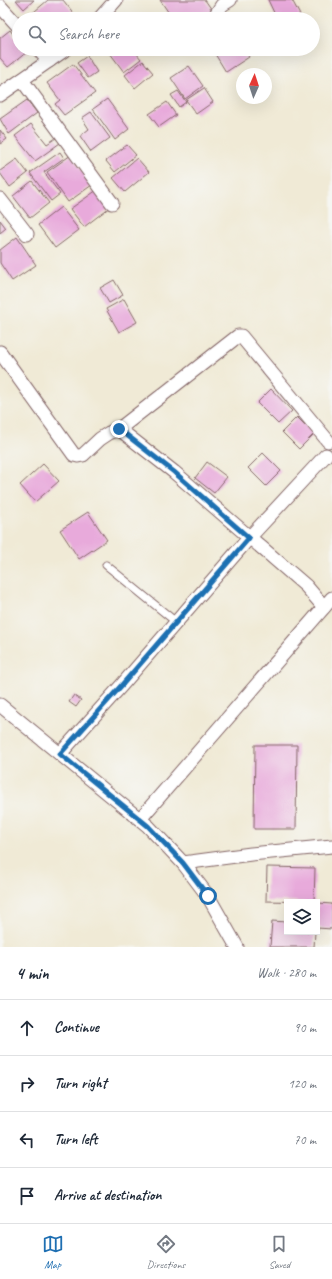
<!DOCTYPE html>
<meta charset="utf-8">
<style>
body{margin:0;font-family:Caveat,sans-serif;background:#f6f6f7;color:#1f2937}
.controls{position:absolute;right:12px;bottom:12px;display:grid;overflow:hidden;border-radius:0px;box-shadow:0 4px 16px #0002}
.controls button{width:36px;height:36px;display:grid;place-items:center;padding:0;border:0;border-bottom:1px solid #e0e1e3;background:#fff;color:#1f2937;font:20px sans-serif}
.compass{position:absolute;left:236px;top:68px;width:36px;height:36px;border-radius:50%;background:#fff;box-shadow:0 4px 16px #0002;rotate:3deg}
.stop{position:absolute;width:12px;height:12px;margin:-9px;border:3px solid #1f6fb2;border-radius:50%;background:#fff}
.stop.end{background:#1f6fb2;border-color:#fff;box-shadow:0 1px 4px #0008}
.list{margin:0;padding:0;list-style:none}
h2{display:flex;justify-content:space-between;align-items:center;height:52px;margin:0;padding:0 16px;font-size:17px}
h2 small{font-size:13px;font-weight:400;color:#747a83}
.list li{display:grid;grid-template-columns:26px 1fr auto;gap:12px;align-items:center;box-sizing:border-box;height:56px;padding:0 16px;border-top:1px solid #e0e1e3}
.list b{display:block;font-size:15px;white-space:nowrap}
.list em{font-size:13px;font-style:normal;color:#747a83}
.icon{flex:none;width:22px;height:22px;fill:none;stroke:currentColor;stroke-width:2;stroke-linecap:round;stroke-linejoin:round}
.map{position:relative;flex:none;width:332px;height:947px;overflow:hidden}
.search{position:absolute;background:#fff;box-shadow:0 4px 16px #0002;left:12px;right:12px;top:12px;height:44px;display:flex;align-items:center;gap:10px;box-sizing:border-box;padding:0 14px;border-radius:22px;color:#747a83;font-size:15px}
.sheet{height:276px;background:#fff}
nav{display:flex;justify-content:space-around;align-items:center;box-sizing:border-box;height:56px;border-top:1px solid #e0e1e3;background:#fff;font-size:11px;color:#747a83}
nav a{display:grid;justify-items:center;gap:2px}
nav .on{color:#1f6fb2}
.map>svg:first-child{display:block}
.building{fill:#e8aadb}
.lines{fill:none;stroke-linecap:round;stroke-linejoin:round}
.service-casing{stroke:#846667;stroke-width:9}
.minor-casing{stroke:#846667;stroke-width:15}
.service{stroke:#fff;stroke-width:7}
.minor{stroke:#fff;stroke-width:13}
.route{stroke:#1f6fb2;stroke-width:5}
</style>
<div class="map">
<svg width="332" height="947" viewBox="0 0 332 947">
<rect width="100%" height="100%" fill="#f6f6f2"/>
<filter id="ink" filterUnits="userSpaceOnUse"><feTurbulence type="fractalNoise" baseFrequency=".025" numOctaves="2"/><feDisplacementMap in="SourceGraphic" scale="8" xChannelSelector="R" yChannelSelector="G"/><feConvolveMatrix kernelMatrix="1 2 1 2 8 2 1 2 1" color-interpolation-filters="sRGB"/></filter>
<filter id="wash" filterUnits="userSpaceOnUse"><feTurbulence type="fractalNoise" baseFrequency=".012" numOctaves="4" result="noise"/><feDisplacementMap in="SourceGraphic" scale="16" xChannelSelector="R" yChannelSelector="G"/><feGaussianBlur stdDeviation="0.9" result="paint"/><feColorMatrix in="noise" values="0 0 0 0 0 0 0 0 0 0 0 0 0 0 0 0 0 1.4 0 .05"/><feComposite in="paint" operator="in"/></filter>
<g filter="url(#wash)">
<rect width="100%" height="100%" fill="#f0ead6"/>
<g id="blocks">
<!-- building -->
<g class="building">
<polygon points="16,0 34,0 24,9"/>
<polygon points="48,0 63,0 75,15 70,19 29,19 28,17"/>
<polygon points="160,0 205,0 212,10 198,19 173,19"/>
<polygon points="268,0 292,0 301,17 297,19 277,19"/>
<polygon points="10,30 19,42 19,49 25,49 27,52 8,67 0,58 0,38"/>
<polygon points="107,49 133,49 141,59 124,72"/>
<polygon points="212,49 244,49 249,57 226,72"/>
<polygon points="87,56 97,72 88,78 77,63"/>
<polygon points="143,61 153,73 135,88 125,75"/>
<polygon points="73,64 95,93 64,115 55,104 60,100 47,83"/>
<polygon points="189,66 203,86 185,99 171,78"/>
<polygon points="204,88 213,102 196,114 186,100"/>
<polygon points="178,91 186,102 179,107 171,95"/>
<polygon points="107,99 129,129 115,140 93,109"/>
<polygon points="27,100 37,113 9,134 0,119"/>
<polygon points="167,102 176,115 159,127 149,114"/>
<polygon points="91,112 110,138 91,152 80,136 89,129 82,118"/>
<polygon points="31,124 47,144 56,138 60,143 35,161 15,136"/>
<polygon points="0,130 7,139 0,144"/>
<polygon points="127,145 136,155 115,172 106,161"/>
<polygon points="60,152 64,158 44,172 60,194 51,201 30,173"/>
<polygon points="71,155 92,185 68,202 47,172"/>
<polygon points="137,158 149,172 125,192 113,178"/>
<polygon points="17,159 28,173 10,187 0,173 0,171"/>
<polygon points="32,181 49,203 30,218 13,196"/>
<polygon points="97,190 110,207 84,227 70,209"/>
<polygon points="61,207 79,230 55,248 38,225"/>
<polygon points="0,220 6,228 0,233"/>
<polygon points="17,237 36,265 12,281 0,263 0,250"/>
<polygon points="114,280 123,295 109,303 100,288"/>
<polygon points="124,299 137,322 119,332 106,309"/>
<polygon points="271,389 292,411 278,424 257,403"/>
<polygon points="297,417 314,434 299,449 282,432"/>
<polygon points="263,453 281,471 266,486 248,468"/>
<polygon points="207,462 227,477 214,493 195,478"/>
<polygon points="43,464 59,481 35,502 20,485"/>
<polygon points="88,512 107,540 79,559 60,530"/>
<polygon points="74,695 81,700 76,707 69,702"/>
<polygon points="255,745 297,745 296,829 254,829"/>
<polygon points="267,867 315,868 314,902 266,901"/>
<polygon points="318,903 332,904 332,929 317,928"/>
<polygon points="272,921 287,922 287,932 315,932 314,947 270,947"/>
</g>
</g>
</g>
<g filter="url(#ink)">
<use href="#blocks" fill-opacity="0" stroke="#846667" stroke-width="1"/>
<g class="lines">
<defs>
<polyline id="service" points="106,565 176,622"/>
<g id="minor">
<polyline points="0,6 19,27"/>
<polyline points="99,19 116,0"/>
<polyline points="213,19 222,5 230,0"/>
<polyline points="38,49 49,61"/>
<polyline points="22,80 112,203"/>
<polyline points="0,95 66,49"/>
<polyline points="0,199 27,234"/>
<polyline points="0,352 74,455 78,456 83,455 100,439 109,433 119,429 238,336 241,336 328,441"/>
<polyline points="119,429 174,472 306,586 324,607"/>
<polyline points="0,705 148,826 183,863 208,896 237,947"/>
<polyline points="60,754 121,686 249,538 326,455"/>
<polyline points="140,819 332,598"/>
<polyline points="183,863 251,854 332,846"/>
</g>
</defs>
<!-- service casing -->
<use href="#service" class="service-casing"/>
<!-- minor casing -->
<use href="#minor" class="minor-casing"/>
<!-- service -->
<use href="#service" class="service"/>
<!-- minor -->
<use href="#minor" class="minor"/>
</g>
</g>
<g class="lines" filter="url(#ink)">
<!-- route -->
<polyline class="route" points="119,429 174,472 249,538 121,686 60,754 148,826 183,863 208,896"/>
</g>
</svg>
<div class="controls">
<button><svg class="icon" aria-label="layers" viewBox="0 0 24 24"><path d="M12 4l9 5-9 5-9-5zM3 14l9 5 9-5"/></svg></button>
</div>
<svg class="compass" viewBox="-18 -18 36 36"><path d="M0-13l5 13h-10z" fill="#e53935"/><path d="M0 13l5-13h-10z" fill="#747a83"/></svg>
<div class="stop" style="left:208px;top:896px"></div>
<div class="stop end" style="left:119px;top:429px"></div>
<div class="search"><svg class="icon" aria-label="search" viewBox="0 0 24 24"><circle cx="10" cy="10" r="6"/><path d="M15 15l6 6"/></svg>Search here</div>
</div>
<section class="sheet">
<h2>4 min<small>Walk · 280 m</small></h2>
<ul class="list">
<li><svg class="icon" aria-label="ahead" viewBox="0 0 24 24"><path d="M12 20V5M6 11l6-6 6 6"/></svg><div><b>Continue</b></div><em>90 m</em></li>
<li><svg class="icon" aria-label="right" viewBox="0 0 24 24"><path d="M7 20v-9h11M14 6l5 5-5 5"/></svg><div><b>Turn right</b></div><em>120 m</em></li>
<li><svg class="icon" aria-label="left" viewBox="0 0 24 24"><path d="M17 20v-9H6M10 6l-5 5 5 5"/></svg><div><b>Turn left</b></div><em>70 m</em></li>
<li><svg class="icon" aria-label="arrive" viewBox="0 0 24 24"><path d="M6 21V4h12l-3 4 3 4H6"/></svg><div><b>Arrive at destination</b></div></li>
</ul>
</section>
<nav>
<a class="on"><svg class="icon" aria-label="map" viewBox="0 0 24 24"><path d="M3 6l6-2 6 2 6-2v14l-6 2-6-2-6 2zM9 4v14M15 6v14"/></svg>Map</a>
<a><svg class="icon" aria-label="directions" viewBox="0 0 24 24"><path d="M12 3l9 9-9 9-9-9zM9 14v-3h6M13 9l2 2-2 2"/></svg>Directions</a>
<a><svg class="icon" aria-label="saved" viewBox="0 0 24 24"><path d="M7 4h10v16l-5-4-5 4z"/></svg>Saved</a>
</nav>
